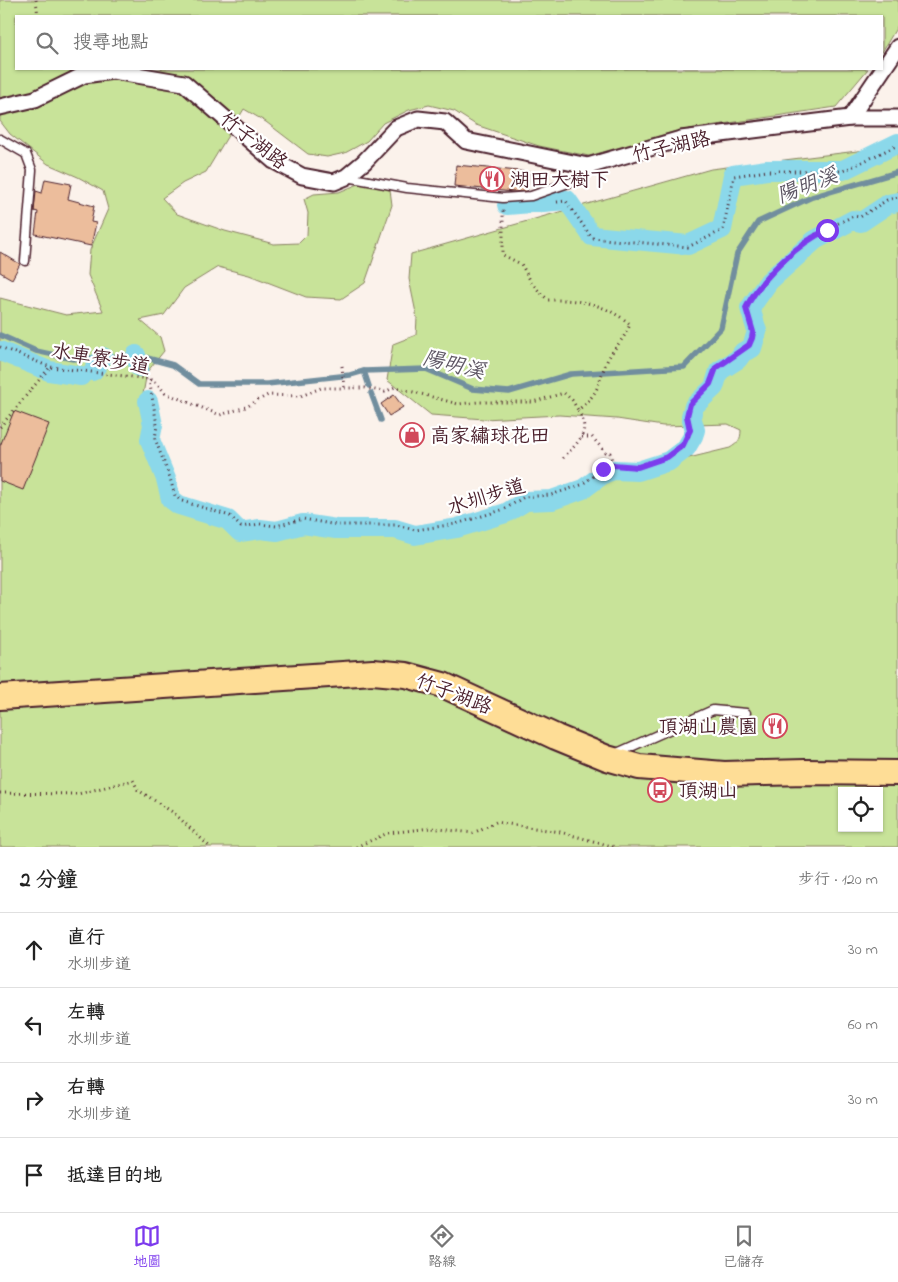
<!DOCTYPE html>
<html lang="zh-TW">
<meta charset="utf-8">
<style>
body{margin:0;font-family:"Indie Flower","LXGW WenKai TC",sans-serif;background:#f2f2f2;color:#222}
.controls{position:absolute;right:15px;bottom:15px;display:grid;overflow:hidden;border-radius:0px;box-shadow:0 1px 4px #0004}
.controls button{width:45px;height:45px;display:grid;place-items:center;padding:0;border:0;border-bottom:1px solid #e0e0e0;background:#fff;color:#222;font:25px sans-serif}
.stop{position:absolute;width:15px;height:15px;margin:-11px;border:4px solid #7c3aed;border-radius:50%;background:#fff}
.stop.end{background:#7c3aed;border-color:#fff;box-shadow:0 1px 5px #0008}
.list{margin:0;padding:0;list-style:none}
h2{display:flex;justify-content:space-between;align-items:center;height:65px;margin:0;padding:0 20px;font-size:21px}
h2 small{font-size:16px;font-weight:400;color:#767676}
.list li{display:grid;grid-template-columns:32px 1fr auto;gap:15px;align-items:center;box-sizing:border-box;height:75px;padding:0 20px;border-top:1px solid #e0e0e0}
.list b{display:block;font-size:19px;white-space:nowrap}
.list p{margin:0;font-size:16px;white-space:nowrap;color:#767676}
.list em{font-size:16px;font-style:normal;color:#767676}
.icon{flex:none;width:28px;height:28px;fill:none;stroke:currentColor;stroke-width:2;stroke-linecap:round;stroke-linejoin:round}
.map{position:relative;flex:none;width:898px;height:847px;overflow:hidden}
.search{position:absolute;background:#fff;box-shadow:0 1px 4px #0004;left:15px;right:15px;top:15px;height:55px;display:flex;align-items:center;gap:12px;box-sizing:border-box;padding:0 18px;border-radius:0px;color:#767676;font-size:19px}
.sheet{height:365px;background:#fff}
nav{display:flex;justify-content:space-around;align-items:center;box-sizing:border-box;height:70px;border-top:1px solid #e0e0e0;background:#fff;font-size:14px;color:#767676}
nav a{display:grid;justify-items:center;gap:2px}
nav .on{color:#7c3aed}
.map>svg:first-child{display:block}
.green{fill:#c8e399;stroke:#898162;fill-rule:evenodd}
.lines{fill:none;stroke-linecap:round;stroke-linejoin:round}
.stream{stroke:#718e9e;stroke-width:5.5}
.canal{stroke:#8bd8ea;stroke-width:20}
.building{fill:#ecbd9c;stroke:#4a1f2b}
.lane-casing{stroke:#4a1f2b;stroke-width:11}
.street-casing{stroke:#4a1f2b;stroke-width:19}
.primary-casing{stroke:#4a1f2b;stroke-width:28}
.path{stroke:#4a1f2b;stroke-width:3;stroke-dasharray:1 4;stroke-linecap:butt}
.lane{stroke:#fff;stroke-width:8}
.street{stroke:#fff;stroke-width:15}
.primary{stroke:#fedd96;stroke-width:24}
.route{stroke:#7c3aed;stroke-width:6}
.labels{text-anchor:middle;stroke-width:4.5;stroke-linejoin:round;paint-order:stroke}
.street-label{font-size:20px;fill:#4a1f2b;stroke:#fff}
.poi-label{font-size:20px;fill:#4a1f2b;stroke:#fff;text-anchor:start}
.water-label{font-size:21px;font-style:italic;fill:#5e5664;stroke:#fff}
</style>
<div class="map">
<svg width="898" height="847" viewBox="0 0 898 847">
<rect width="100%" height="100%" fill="#fbf2eb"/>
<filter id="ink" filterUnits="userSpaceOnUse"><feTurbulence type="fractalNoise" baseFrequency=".02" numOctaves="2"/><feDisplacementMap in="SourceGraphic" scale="10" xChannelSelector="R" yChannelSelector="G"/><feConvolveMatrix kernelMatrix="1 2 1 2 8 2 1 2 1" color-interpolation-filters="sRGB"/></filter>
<g filter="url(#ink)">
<!-- green -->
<path class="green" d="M0 0H898V25L882 52V16H16V69H868L836 107 676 131 589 156 539 146 476 125 454 111 429 105 409 110 383 123 367 141 345 153 327 157 308 154 266 122 244 109 206 172 183 183 162 198 177 214 225 231 274 244 299 243 307 235 308 213 304 199 314 194 339 192 376 177 389 182 392 205 365 283 341 299 306 297 249 275 218 267 184 288 164 315 140 320 160 337 164 351 147 372 142 400 148 437 159 478 175 501 210 520 247 531 454 527 503 512 541 508 627 473 730 448C738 443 741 440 741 430L728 424 663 426 617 419 559 415 484 419 431 415 387 380 393 344 416 335 417 318 409 279 411 254 711 169 898 146V847H0V298L66 315 103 311 88 275 90 250 108 209 103 191 78 177 48 164 10 134 0 121ZM842 791H879V828H842Z"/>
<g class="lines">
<!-- stream -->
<g class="stream">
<polyline points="0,335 36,351 73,359 136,355 173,365 199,384 267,384 350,375 364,371 426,369 473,389 509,392 571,374 684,367 721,328 737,254 758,222 812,197 898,172"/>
<polyline points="364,371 369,386"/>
<polyline points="371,393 381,420"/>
</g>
<!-- canal -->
<g class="canal">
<polyline points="507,205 567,200 592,236 688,245 722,229 733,175 767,170 843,170 898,143"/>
<polyline points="0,351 49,371 81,376"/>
<polyline points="136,355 139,367"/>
<polyline points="93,371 103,357"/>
<polyline points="148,401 153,425 150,440 166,479 171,499 179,505 228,520 240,532 260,529 277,531 303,524 336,529 395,529 415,535 457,528 506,513 526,501 552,500 583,489 605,473 614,470 638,471 669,461 686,448 693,436 695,430 691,416 694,406 714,387 719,371 738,359 743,352 752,348 757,331 750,308 769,281 815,240 853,220 861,222 888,204 898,202"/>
</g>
</g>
<!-- building -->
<g class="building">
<polygon points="456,165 529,172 527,191 513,192 454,186"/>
<polygon points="45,179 71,184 68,199 94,206 91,222 96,223 91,246 35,234 38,212 34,211 36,191 42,193"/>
<polygon points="0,252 20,264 12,279 0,272"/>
<polygon points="394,395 403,407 389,416 381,404"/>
<polygon points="14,411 49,424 23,490 0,481 0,446"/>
</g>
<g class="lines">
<defs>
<g id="lane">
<polyline points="0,139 26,154 32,170 25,261"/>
<polyline points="347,177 407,188 503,198 531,196 580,179 588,166"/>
<polyline points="615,754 713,710 746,713"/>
</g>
<g id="street">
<polyline points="0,107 35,99 84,75 113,71 184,83 274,161 302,176 334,182 346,177 364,162 396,128 418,119 445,122 466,141 588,166 681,139 850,118 898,118"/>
<polyline points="850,118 898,47"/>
</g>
<polyline id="primary" points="0,697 373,672 406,675 443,685 556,737 607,758 639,767 724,774 805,772 898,773"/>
</defs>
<!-- lane casing -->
<use href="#lane" class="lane-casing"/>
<!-- street casing -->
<use href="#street" class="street-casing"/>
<!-- primary casing -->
<use href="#primary" class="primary-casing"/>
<!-- path -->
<g class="path">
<polyline points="36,0 38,16"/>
<polyline points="557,202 566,201 592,238 688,247 723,230 734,176 767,171 843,171 898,145"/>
<path d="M0 347 50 367 149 379 157 383 165 393 220 415 246 407 268 395 301 396 321 388H365L385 392 395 387 458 404 478 402H533L564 393 572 400 578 410C602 390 596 386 607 361 614 347 625 339 630 324 605 304 580 299 548 300L533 285 521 264 503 255V210"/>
<polyline points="342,366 344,389"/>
<path d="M149 379 157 425 155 439 170 478 175 496 182 501 230 516 241 527 260 524 276 526 303 519 337 525H396L415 530 456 524 505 509 524 497 551 495 581 485 603 469 613 465 637 467 667 457 683 445 689 435 690 430 687 416 690 404 710 384 715 368 749 345 752 338 753 332 746 308C758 282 788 254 812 237 824 229 840 223 853 216L860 217 887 200 898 197"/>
<polyline points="0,427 50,367"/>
<polyline points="582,437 592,437 606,453 610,453 613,465"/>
<path d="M563 458C578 442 592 433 578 410"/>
<polyline points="0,793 78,794 133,780 138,790 174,813 210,847"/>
<polyline points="356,847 388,833 431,828 473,833 496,822 560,832 615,847"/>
</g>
<!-- lane -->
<use href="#lane" class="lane"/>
<!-- street -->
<use href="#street" class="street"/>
<!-- primary -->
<use href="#primary" class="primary"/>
</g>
</g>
<g class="lines" filter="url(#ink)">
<!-- route -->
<path class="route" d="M603 469 613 465 638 467 667 457 683 445 690 430 687 416 690 404 710 384 716 368 749 345 752 338 753 332 746 308C760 279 798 243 827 230"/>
</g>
<!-- icons -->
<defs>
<symbol id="restaurant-ring" viewBox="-11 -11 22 22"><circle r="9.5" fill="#fff" stroke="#d1495b" stroke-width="1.5"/><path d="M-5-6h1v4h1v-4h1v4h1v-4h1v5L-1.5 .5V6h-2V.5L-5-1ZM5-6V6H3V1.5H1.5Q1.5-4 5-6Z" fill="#d1495b"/></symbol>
<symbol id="shop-ring" viewBox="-11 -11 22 22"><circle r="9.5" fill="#fff" stroke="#d1495b" stroke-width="1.5"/><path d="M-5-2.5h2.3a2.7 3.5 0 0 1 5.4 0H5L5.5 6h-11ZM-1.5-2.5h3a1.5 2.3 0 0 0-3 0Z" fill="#d1495b"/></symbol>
<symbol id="bus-ring" viewBox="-11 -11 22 22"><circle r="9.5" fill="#fff" stroke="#d1495b" stroke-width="1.5"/><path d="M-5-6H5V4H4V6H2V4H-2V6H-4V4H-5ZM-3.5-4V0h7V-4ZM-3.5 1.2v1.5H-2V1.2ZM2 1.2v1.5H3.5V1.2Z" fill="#d1495b"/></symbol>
</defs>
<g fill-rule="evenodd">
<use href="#restaurant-ring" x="478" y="165" width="28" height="28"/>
<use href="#shop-ring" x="398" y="421" width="28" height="28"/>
<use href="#restaurant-ring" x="761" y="712" width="28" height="28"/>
<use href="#bus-ring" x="646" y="776" width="28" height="28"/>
</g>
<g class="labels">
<!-- street labels -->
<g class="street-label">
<text transform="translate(254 140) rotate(38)" y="7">竹子湖路</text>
<text transform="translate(671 146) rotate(-13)" y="7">竹子湖路</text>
<text transform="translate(101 358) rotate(10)" y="7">水車寮步道</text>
<text transform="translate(486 496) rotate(-17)" y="7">水圳步道</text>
<text transform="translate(454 693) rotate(21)" y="7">竹子湖路</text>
</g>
<!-- poi labels -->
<g class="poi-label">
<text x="510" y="186">湖田大樹下</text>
<text x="430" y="442">高家繡球花田</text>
<text x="758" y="733" text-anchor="end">頂湖山農園</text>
<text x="678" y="797">頂湖山</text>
</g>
<!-- water labels -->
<g class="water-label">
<text transform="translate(807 185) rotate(-21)" y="7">陽明溪</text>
<text transform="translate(454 364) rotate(14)" y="7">陽明溪</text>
</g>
</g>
</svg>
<div class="controls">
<button><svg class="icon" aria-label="locate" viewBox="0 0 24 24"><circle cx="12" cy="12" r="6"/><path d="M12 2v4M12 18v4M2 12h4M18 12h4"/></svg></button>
</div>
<div class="stop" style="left:827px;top:230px"></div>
<div class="stop end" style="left:603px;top:469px"></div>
<div class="search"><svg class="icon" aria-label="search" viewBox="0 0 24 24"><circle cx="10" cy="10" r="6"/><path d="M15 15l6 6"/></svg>搜尋地點</div>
</div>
<section class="sheet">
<h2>2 分鐘<small>步行 · 120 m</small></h2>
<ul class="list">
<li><svg class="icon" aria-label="ahead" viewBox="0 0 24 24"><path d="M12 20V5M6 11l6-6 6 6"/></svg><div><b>直行</b><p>水圳步道</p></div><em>30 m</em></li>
<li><svg class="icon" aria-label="left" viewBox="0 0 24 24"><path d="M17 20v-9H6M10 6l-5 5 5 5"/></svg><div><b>左轉</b><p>水圳步道</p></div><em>60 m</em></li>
<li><svg class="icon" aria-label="right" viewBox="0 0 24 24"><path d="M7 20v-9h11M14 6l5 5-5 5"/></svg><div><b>右轉</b><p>水圳步道</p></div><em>30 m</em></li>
<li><svg class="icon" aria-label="arrive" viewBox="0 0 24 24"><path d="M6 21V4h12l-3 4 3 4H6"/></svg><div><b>抵達目的地</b></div></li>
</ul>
</section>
<nav>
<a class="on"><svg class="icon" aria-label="map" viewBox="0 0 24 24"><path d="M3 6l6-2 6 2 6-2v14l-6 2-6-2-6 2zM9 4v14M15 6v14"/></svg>地圖</a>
<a><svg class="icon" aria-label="directions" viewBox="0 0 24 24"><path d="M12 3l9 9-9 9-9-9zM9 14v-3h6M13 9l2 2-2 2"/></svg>路線</a>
<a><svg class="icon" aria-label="saved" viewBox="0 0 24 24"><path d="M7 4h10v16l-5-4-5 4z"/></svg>已儲存</a>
</nav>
